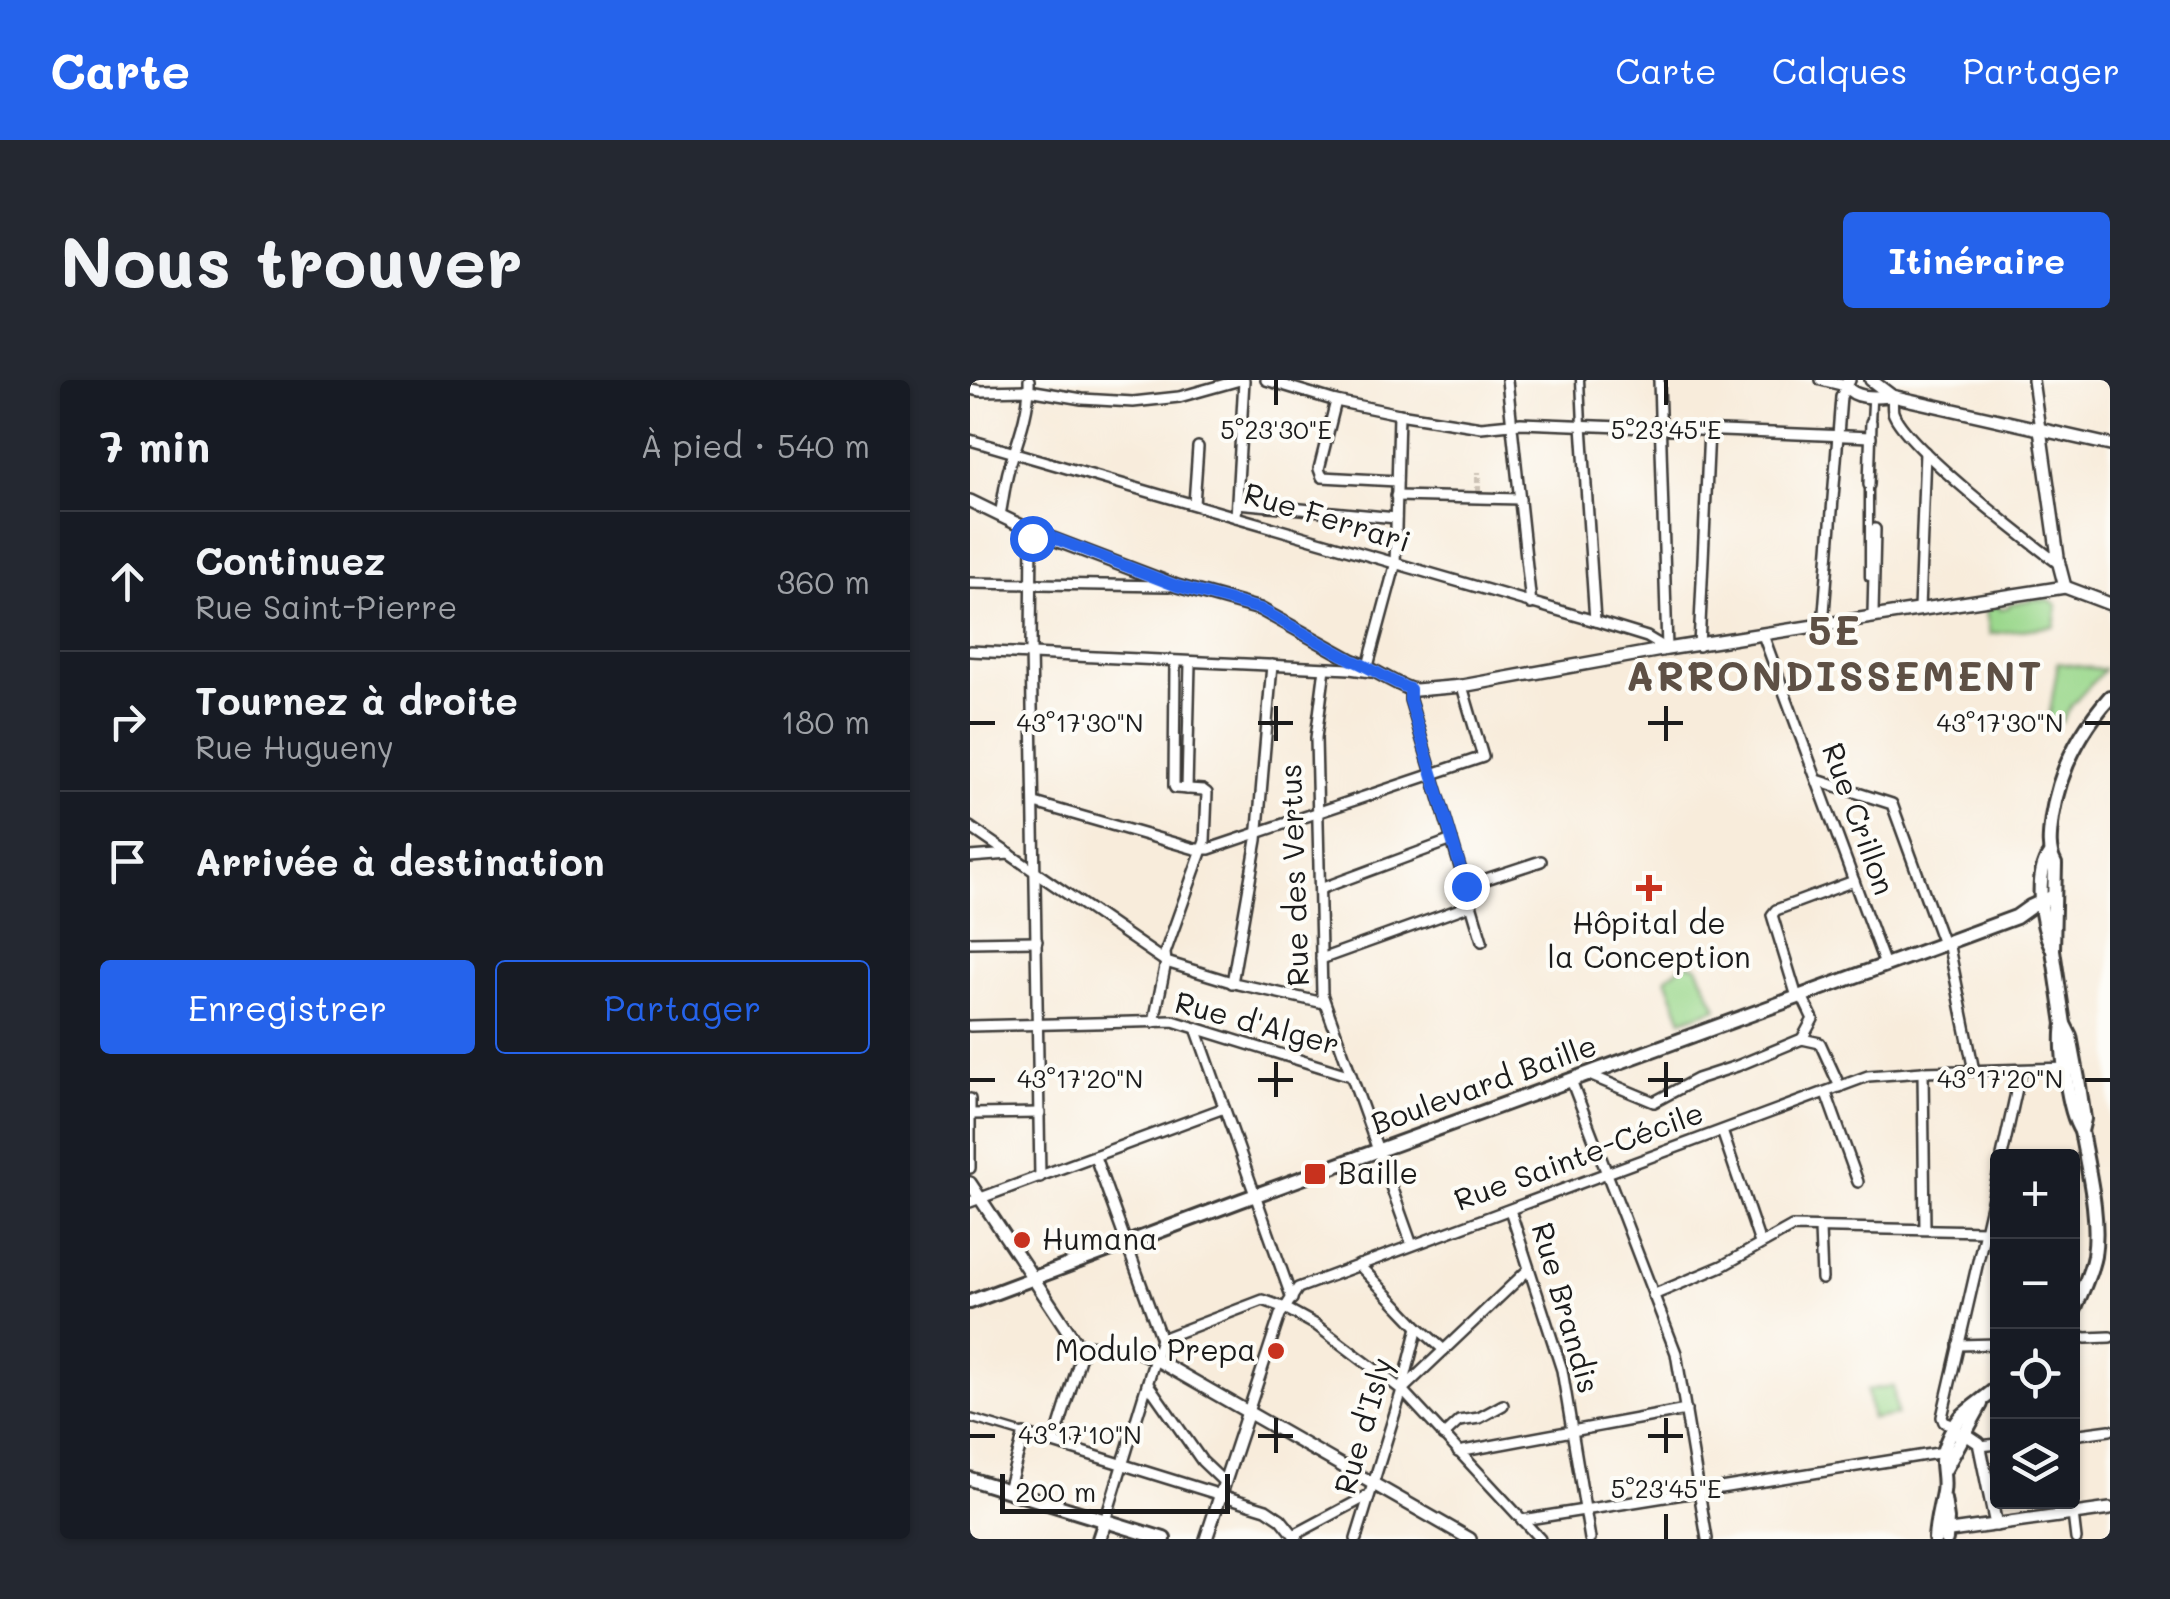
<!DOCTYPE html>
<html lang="fr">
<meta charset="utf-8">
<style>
body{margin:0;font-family:Mali,sans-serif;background:#242831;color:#f1f3f6}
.controls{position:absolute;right:30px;bottom:30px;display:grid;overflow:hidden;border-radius:10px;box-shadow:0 2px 8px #0004}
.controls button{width:90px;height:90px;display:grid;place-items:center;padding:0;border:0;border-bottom:2px solid #363941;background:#171b24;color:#f1f3f6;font:50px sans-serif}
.scale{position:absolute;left:30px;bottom:25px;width:230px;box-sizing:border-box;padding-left:10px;border:5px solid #1c1c1c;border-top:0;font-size:28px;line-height:35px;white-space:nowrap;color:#1c1c1c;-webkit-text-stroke:8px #fdfcf7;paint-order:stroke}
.stop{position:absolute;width:30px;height:30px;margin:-22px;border:8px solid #2563eb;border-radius:50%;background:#fff}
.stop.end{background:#2563eb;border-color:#fff;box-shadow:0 2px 10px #0008}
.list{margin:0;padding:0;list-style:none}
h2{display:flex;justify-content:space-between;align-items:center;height:130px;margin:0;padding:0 40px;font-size:42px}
h2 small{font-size:32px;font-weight:400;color:#9ea1a6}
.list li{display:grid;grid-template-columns:65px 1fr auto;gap:30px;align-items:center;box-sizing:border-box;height:140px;padding:0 40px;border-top:2px solid #363941}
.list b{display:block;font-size:38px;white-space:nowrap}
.list p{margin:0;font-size:32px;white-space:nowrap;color:#9ea1a6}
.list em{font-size:32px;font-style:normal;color:#9ea1a6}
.actions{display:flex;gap:20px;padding:30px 40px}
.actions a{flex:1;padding:22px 0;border:2px solid #2563eb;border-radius:10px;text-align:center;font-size:35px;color:#2563eb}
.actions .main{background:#2563eb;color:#fff}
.icon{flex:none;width:55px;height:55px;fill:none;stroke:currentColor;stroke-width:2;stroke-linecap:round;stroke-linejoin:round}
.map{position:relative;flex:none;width:1140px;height:1159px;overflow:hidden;border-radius:10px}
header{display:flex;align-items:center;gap:60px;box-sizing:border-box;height:140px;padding:0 50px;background:#2563eb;color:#fff}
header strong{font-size:48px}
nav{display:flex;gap:55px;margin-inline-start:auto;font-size:35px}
.intro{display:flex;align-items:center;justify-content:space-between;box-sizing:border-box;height:240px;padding:0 60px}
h1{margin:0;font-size:70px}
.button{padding:25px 45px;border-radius:10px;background:#2563eb;color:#fff;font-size:35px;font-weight:700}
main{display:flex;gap:60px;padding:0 60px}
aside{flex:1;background:#171b24;border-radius:10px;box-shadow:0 2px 8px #0004}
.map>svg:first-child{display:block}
.green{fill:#9bd88d;stroke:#5c7a54;stroke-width:2.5}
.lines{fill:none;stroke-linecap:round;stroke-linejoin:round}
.pedestrian-tunnel{stroke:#ccc2b5;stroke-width:6;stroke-dasharray:6 3;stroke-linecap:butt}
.pedestrian-casing{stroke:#3d3b39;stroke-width:11}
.minor-casing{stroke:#3d3b39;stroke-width:14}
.tertiary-casing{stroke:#3d3b39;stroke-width:16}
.secondary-casing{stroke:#3d3b39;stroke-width:18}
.pedestrian{stroke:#fff;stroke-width:6}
.minor{stroke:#fff;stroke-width:9}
.tertiary{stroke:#fff;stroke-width:11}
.secondary{stroke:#fff;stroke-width:12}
.route{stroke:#2563eb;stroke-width:12}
.ticks{fill:none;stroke:#1c1c1c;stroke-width:4}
.poi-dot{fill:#c8321e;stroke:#fdfcf7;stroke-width:4}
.labels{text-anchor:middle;stroke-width:8;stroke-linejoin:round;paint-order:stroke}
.street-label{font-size:30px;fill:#1c1c1c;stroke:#fdfcf7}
.poi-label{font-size:30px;fill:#1c1c1c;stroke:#fdfcf7;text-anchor:start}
.district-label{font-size:40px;font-weight:bold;letter-spacing:2.5px;fill:#5e5045;stroke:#fdfcf7}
.ticks-label{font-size:25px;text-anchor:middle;fill:#1c1c1c;stroke:#fdfcf7;stroke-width:8;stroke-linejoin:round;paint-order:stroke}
</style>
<header>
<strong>Carte</strong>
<nav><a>Carte</a><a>Calques</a><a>Partager</a></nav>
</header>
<div class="intro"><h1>Nous trouver</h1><a class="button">Itinéraire</a></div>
<main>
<aside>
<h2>7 min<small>À pied · 540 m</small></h2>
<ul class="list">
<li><svg class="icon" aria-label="ahead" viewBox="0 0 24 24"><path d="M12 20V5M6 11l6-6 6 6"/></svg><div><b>Continuez</b><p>Rue Saint-Pierre</p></div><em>360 m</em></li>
<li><svg class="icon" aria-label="right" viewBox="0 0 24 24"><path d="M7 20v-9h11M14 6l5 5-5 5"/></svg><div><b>Tournez à droite</b><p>Rue Hugueny</p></div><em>180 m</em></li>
<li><svg class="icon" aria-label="arrive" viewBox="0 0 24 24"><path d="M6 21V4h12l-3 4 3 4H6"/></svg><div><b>Arrivée à destination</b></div></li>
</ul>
<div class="actions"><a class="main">Enregistrer</a><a>Partager</a></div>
</aside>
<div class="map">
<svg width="1140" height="1159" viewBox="0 0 1140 1159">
<rect width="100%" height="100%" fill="#fdfcf7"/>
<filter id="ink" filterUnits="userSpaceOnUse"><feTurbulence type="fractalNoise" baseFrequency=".01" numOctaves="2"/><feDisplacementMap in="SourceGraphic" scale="20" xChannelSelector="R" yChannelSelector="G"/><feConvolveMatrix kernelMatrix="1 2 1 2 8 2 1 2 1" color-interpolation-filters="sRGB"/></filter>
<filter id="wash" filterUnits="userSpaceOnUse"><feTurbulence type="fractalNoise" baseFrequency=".0048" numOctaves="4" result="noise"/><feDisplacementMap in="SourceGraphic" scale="40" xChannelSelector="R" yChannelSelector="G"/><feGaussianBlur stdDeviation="2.25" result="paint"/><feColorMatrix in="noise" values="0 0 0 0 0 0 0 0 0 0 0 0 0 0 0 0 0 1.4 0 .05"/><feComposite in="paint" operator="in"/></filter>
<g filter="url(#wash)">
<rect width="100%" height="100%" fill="#f8ecdb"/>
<!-- green -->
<g class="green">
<polygon points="1067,219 1080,220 1087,225 1084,246 1020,254 1016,232 1020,227 1029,226 1030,229 1039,227 1039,224"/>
<polygon points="1088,283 1134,290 1102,325 1092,342 1079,338"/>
<polygon points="715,583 727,586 747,628 712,640 696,598"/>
<polygon points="923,1006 927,1035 902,1039 897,1010"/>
</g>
</g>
<g filter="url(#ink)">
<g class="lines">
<!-- pedestrian-tunnel -->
<polyline class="pedestrian-tunnel" points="508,112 508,92"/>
<defs>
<g id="pedestrian">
<polyline points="610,0 612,45"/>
<polyline points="901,42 902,23"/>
<polyline points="899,105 899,197"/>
<polyline points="0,1038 54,1054"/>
</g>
<g id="minor">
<polyline points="296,0 366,21 429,34 511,47 551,43 901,57"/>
<polyline points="537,0 561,224"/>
<polyline points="689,0 697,269"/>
<polyline points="851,0 876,6 871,17 853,245"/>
<polyline points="1063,0 1070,49"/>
<polyline points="0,9 11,11 59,10 112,19 163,22 209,17 270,0"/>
<path d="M922 16C923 20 922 28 923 32 934 65 1056 159 1089 184"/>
<polyline points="366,21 349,89 352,97 427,101"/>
<polyline points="612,45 625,241"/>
<polyline points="0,60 625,241 677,257 697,269"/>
<polyline points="899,105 901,42"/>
<polyline points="426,116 550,119"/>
<polyline points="267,123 426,138"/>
<polyline points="224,124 228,67"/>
<path d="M30 135C34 117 35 96 42 79 50 55 60 26 59 0"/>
<polyline points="266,137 274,0"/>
<polyline points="62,151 61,268 70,797"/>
<polyline points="0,203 199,206"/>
<polyline points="949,230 955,72"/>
<polyline points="903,234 905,149"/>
<polyline points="793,255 915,585"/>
<polyline points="729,266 739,50"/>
<polyline points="0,271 380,289 401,292"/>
<polyline points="398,286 425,186 429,34"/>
<polyline points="355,288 346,358 352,614 442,865"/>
<polyline points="440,309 440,320 512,561"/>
<polyline points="847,400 922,424 973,564"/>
<polyline points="217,409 220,283"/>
<polyline points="65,423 225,469 239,469 513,377 492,306"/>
<polyline points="0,447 196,582 268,604 354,623"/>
<polyline points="0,477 40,474"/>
<polyline points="495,506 571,481"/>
<polyline points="350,509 482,460"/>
<polyline points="0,562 67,561"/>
<polyline points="978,562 1004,691"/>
<polyline points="351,579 501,525"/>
<polyline points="262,603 287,460 302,285"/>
<polyline points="827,617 802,535 806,530 884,501"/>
<polyline points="184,642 196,582 195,573 235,461 237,413 233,410 205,408 204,406 205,282"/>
<polyline points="0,646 203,641 381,696"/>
<polyline points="226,648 322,919"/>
<polyline points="832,659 843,639 832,616"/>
<polyline points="953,692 955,849"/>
<polyline points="617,694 684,722 727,699 767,686 832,659 850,663 870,707"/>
<polyline points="601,700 706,973 737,1159"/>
<polyline points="856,713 888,802"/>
<polyline points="0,719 0,788"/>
<polyline points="0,734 70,733"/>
<polyline points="752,751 790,863"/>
<polyline points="1032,776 1051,690"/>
<polyline points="125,777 191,959"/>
<polyline points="0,822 254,728"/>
<polyline points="540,830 592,990 620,1159"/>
<polyline points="850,849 852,899"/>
<polyline points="389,885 448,947 474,970"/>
<polyline points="683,915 752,886 822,847 1015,851"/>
<polyline points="1102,954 1116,958 1140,957"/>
<polyline points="191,959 293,920 315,928 328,908 898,696 953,692 1100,688"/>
<polyline points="988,965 1028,964"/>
<polyline points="178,1004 232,1081 254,1102"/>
<polyline points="434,1008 559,889"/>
<polyline points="278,1032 310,935 315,928 346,945 432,1010 570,1159"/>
<polyline points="987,1047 974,1042 972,1037 1028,795"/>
<polyline points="1102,1055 1140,1050"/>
<polyline points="473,1056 489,1041 509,1038 533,1025"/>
<polyline points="84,1063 114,966"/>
<polyline points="1010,1066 1028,1064"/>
<polyline points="488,1072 716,1030"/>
<polyline points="38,1110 54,1054 296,1129 311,1139 327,1159"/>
<polyline points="1103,1134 1106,1159"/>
<polyline points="552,1140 974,1072"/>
<polyline points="135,1141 191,959"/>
<polyline points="324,1155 399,1115"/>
<polyline points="386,1159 432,1010 448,947"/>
</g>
<g id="tertiary">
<path d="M879 0 876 6C886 20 907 17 922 16L1140 65"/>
<polyline points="901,0 922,16"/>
<polyline points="1070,49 1089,184 1095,207"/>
<path d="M0 121 62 151 207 206 290 229 382 280C402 288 419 301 440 309L446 310 492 306 697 269 1095 207 1140 224"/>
<polyline points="0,803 106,963 114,966 165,970 185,979 500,1159"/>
<polyline points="989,1055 1000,1057 1009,1063 1026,1145"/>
<polyline points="969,1149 980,1151 1140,1129"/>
<polyline points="236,1159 278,1032"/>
</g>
<g id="secondary">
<path d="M1080 474C1064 495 1071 545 1082 568"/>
<path d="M1094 644C1090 667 1098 732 1111 751"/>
<polyline points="0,922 272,820 973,564 1046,537 1060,527 1084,516"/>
<path d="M1102 935C1109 916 1120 897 1124 876 1130 836 1118 791 1111 751L1114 739 1108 699 1100 656 1094 644 1083 570 1085 484C1077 470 1080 453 1082 437 1089 391 1109 352 1140 317"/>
<polyline points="974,1091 1011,1024"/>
<polyline points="0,1099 194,1159"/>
<polyline points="974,1119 977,1139 976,1159"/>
<polyline points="129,1159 135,1141"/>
<path d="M965 1159C966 1141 970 1129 973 1112 975 1101 972 1091 972 1081 972 1067 983 1047 991 1037 1000 1028 1017 1017 1028 1007"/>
</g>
</defs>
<!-- pedestrian casing -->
<use href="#pedestrian" class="pedestrian-casing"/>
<!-- minor casing -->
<use href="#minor" class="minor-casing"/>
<!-- tertiary casing -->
<use href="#tertiary" class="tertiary-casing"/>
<!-- secondary casing -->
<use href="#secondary" class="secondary-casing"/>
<!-- pedestrian -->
<use href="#pedestrian" class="pedestrian"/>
<!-- minor -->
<use href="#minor" class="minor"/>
<!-- tertiary -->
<use href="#tertiary" class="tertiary"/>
<!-- secondary -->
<use href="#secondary" class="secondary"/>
</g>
</g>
<g class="lines" filter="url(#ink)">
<!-- route -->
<path class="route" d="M62 158V151L68 152 207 206 290 229 382 280C402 288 419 301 440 309V320L496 506"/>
</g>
<!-- ticks -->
<path class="ticks" d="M306 0V25M696 0V25M306 326V361M696 326V361M0 343H25M288 343H323M678 343H713M1115 343H1140M306 682V717M696 682V717M0 700H25M288 700H323M678 700H713M1115 700H1140M306 1038V1073M696 1038V1073M0 1056H25M288 1056H323M678 1056H713M696 1134V1159"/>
<!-- markers -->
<g class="poi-dot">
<path d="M674 493h10v10h10v10h-10v10h-10v-10h-10v-10h10z"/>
<rect x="333" y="782" width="24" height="24" rx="5"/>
<circle cx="52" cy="860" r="10"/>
<circle cx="306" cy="971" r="10"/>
</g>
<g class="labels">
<!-- street labels -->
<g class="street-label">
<text transform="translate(357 138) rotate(17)" y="10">Rue Ferrari</text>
<text transform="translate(888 439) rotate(70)" y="10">Rue Crillon</text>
<text transform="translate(325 495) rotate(-92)" y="10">Rue des Vertus</text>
<text transform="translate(287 644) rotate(15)" y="10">Rue d'Alger</text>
<text transform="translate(514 705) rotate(-20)" y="10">Boulevard Baille</text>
<text transform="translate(609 777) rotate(-20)" y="10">Rue Sainte-Cécile</text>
<text transform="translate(595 928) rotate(74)" y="10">Rue Brandis</text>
<text transform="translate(394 1046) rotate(-74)" y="10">Rue d'Isly</text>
</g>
<!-- poi labels -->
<g class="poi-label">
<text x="679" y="554" text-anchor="middle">Hôpital de<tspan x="679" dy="34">la Conception</tspan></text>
<text x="368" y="804">Baille</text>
<text x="72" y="870">Humana</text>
<text x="286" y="981" text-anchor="end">Modulo Prepa</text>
</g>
<!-- district labels -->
<g class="district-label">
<text x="865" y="265">5E<tspan x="865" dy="46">ARRONDISSEMENT</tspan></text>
</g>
</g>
<g class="ticks-label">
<text x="306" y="59">5°23'30"E</text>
<text x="696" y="59">5°23'45"E</text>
<text x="110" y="352">43°17'30"N</text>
<text x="1030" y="352">43°17'30"N</text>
<text x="110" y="708">43°17'20"N</text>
<text x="1030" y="708">43°17'20"N</text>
<text x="110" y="1064">43°17'10"N</text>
<text x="696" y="1118">5°23'45"E</text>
</g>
</svg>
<div class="controls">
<button>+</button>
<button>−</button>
<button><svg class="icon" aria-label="locate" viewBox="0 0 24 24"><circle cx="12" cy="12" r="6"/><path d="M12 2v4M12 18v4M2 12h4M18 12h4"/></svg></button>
<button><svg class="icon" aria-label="layers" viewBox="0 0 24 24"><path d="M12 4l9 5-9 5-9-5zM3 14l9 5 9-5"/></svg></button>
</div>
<div class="scale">200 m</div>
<div class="stop" style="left:62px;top:158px"></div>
<div class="stop end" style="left:496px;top:506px"></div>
</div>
</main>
